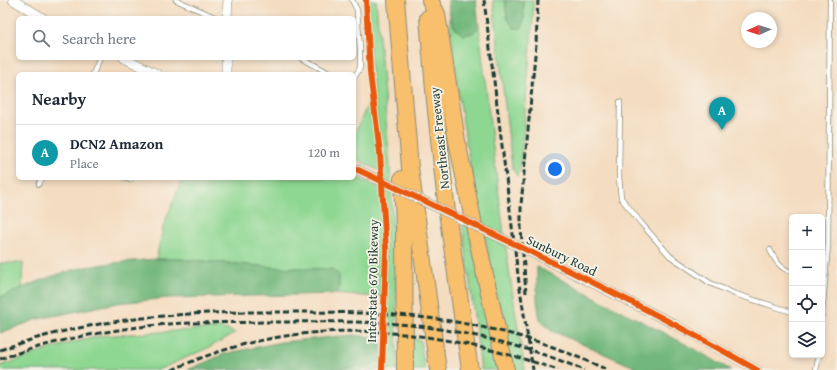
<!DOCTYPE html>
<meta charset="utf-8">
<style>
body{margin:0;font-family:"Gentium Book Plus",serif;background:#f6f6f7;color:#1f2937}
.controls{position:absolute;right:12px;bottom:12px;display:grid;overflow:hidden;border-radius:6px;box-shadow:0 2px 6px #0003}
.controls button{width:36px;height:36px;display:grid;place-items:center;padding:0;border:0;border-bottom:1px solid #e0e1e3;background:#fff;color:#1f2937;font:20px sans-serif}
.compass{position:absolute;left:741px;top:12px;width:36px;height:36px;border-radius:50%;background:#fff;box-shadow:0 2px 6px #0003;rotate:267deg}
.you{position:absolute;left:555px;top:169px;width:14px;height:14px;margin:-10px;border:3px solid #fff;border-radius:50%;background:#1a73e8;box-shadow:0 0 0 6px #1a73e833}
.badge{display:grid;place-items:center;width:26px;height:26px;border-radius:50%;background:#ea580c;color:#fff;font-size:13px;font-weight:700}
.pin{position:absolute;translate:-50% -33px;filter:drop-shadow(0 1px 2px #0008)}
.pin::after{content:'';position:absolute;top:21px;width:14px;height:12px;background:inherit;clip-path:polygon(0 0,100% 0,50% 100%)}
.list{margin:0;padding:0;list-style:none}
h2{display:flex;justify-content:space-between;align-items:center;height:52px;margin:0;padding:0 16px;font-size:17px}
h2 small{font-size:13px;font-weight:400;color:#747a83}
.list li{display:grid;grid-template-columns:26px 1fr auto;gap:12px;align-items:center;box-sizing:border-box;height:56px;padding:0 16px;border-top:1px solid #e0e1e3}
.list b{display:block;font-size:15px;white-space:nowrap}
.list p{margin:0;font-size:13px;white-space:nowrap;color:#747a83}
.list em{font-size:13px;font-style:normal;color:#747a83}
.icon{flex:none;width:22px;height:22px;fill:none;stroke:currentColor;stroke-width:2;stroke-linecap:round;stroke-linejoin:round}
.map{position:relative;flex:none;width:837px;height:370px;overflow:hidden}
.search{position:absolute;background:#fff;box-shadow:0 2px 6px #0003;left:16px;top:16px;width:340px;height:44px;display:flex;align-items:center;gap:10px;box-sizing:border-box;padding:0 14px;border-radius:6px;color:#747a83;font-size:15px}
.panel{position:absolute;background:#fff;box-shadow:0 2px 6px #0003;left:16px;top:72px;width:340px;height:108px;border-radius:6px}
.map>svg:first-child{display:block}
.green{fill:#8ed792;stroke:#568a63}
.forest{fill:#72b87c;stroke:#487a58}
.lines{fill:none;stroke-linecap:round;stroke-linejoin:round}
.service-casing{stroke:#8a8c7a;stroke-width:6}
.minor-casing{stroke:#8a8c7a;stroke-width:10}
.motorway-casing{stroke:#8a8c7a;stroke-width:18}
.service{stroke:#fff;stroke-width:4.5}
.minor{stroke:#fff;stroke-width:9}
.motorway{stroke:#f8bf6c;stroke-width:16}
.rail{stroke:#1f3d34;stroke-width:3;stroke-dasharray:6 3;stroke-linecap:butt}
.minor-bridge-casing{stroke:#8a8c7a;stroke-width:10;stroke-linecap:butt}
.minor-bridge{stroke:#fff;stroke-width:9}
.cycleway-casing{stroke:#f7f3e8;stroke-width:8}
.cycleway{stroke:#e8590c;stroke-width:6}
.labels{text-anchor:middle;stroke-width:3.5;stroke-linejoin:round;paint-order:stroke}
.street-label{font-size:13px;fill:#1f3d34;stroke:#f7f3e8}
</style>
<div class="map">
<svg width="837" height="370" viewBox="0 0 837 370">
<rect width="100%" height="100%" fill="#f7f3e8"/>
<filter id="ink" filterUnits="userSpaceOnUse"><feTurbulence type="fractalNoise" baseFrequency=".025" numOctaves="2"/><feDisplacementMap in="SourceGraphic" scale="8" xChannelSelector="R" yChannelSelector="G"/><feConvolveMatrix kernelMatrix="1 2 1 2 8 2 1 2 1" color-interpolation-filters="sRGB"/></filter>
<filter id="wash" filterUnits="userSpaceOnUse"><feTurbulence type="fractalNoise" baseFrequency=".012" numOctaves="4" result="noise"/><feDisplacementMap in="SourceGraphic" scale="16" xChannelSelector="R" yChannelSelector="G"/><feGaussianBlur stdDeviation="0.9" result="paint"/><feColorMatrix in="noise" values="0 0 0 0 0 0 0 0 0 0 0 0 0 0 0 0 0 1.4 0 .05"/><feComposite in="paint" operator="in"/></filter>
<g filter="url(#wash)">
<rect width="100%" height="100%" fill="#f4dcc0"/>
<!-- green -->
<g class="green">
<polygon points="367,0 376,0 390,167 396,285 397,370 386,370 386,192 371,72"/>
<polygon points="493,0 505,0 507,18 524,18 523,0 533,0 533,19 520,170 517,176 512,167"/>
<path d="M449 17 456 30 473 33 479 27C492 142 505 256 525 370H512L470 166 458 91Z"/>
<polygon points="370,99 374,119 380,171 354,158 354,135"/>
<polygon points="354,176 382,189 382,297 334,294 339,290 271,267 180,259 156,259 164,224 183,178 354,178"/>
<polygon points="467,221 499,370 481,370 462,222"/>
<polygon points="0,263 23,263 22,288 0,298"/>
<polygon points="222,328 235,333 210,347 158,370 0,370 0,366 59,346 100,336"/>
<polygon points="408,339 420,340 425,370 409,370"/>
<polygon points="382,359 382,370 323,370 372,365"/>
</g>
<!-- forest -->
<g class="forest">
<path d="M448 0H476L479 27 473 33 463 35C451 26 449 15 448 0Z"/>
<polygon points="505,0 523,0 524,18 522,28 514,28 507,18"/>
<path d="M156 259H180L271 267 333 269 339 275V290L334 294 169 298 117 303 38 319 0 333V298C28 285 56 273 86 267 109 263 133 261 156 259Z"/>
<polygon points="537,267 689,346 731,370 641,370 550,330 540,320 537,300"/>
<polygon points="353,335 381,338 382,359 372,365 323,370 188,370 224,354 281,342"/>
</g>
</g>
<g filter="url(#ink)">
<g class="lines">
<defs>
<g id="service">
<polyline points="176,0 217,18"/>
<polyline points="352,0 357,10 360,49 360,68 354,78"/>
<polyline points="301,58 331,74"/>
<polyline points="93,74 100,58"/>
<polyline points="620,102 619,177 621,198 641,223 670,256 710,283 735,294 792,312"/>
<polyline points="126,178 130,180 131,178"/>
<polyline points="39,184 42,178"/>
<path d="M770 250C775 260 780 269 792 272"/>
<polyline points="822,315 828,245 830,0"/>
<polyline points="816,370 819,355"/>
</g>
<g id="minor">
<polyline points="13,0 43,18"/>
<polyline points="227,18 228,0"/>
<polyline points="124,58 157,74"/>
<polyline points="226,74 226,58"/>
<polyline points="541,257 674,324 757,370"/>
</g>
<g id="motorway">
<polyline points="396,0 410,168 438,370"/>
<polyline points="430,0 437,14 457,141 474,225 506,370"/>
<polyline points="428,18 435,102 447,212 470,370"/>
<polyline points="402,179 404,223 405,370"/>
</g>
</defs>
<!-- service casing -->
<use href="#service" class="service-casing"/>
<!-- minor casing -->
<use href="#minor" class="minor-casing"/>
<!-- motorway casing -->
<use href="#motorway" class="motorway-casing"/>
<!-- service -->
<use href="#service" class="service"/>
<!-- minor -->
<use href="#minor" class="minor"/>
<!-- motorway -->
<use href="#motorway" class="motorway"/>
<!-- rail -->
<g class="rail">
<polyline points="484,0 519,283 533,370"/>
<polyline points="526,293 521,229 521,205 536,44 538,0"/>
<path d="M0 350C94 316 193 311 292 312 345 312 398 313 450 321 485 327 520 335 553 347 571 354 589 362 608 370"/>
<path d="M0 359C54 340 111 329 168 324 200 322 232 323 264 322 305 322 345 321 385 323 452 327 522 344 584 370"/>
<path d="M172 370C301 311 428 326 558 370"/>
</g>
<defs>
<polyline id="minor-bridge" points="354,168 541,257"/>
</defs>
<!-- minor-bridge casing -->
<use href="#minor-bridge" class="minor-bridge-casing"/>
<!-- minor-bridge -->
<use href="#minor-bridge" class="minor-bridge"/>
<defs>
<g id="cycleway">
<polyline points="366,0 370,73 380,153 386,249 382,370"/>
<path d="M354 168C490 232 626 295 757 370"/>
</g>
</defs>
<!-- cycleway casing -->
<use href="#cycleway" class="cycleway-casing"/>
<!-- cycleway -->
<use href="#cycleway" class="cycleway"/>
</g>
</g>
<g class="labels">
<!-- street labels -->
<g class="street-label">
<text transform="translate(439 138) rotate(-96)" y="5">Northeast Freeway</text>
<text transform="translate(562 255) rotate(26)" y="5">Sunbury Road</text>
<text transform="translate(372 281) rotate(-89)" y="5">Interstate 670 Bikeway</text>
</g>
</g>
</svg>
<div class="controls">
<button>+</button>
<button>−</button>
<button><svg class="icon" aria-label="locate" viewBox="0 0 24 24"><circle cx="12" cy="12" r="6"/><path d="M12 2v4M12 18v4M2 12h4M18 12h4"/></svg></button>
<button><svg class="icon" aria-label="layers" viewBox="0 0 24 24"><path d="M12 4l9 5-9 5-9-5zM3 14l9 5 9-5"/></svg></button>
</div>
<svg class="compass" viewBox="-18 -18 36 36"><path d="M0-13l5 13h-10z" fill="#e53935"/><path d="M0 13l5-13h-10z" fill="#747a83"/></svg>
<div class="you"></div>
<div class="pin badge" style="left:722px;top:130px;background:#0f9aa8">A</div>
<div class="search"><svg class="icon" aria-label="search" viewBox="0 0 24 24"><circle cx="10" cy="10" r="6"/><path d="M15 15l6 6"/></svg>Search here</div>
<section class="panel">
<h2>Nearby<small></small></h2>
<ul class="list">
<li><span class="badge" style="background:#0f9aa8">A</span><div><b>DCN2 Amazon</b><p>Place</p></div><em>120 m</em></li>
</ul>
</section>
</div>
